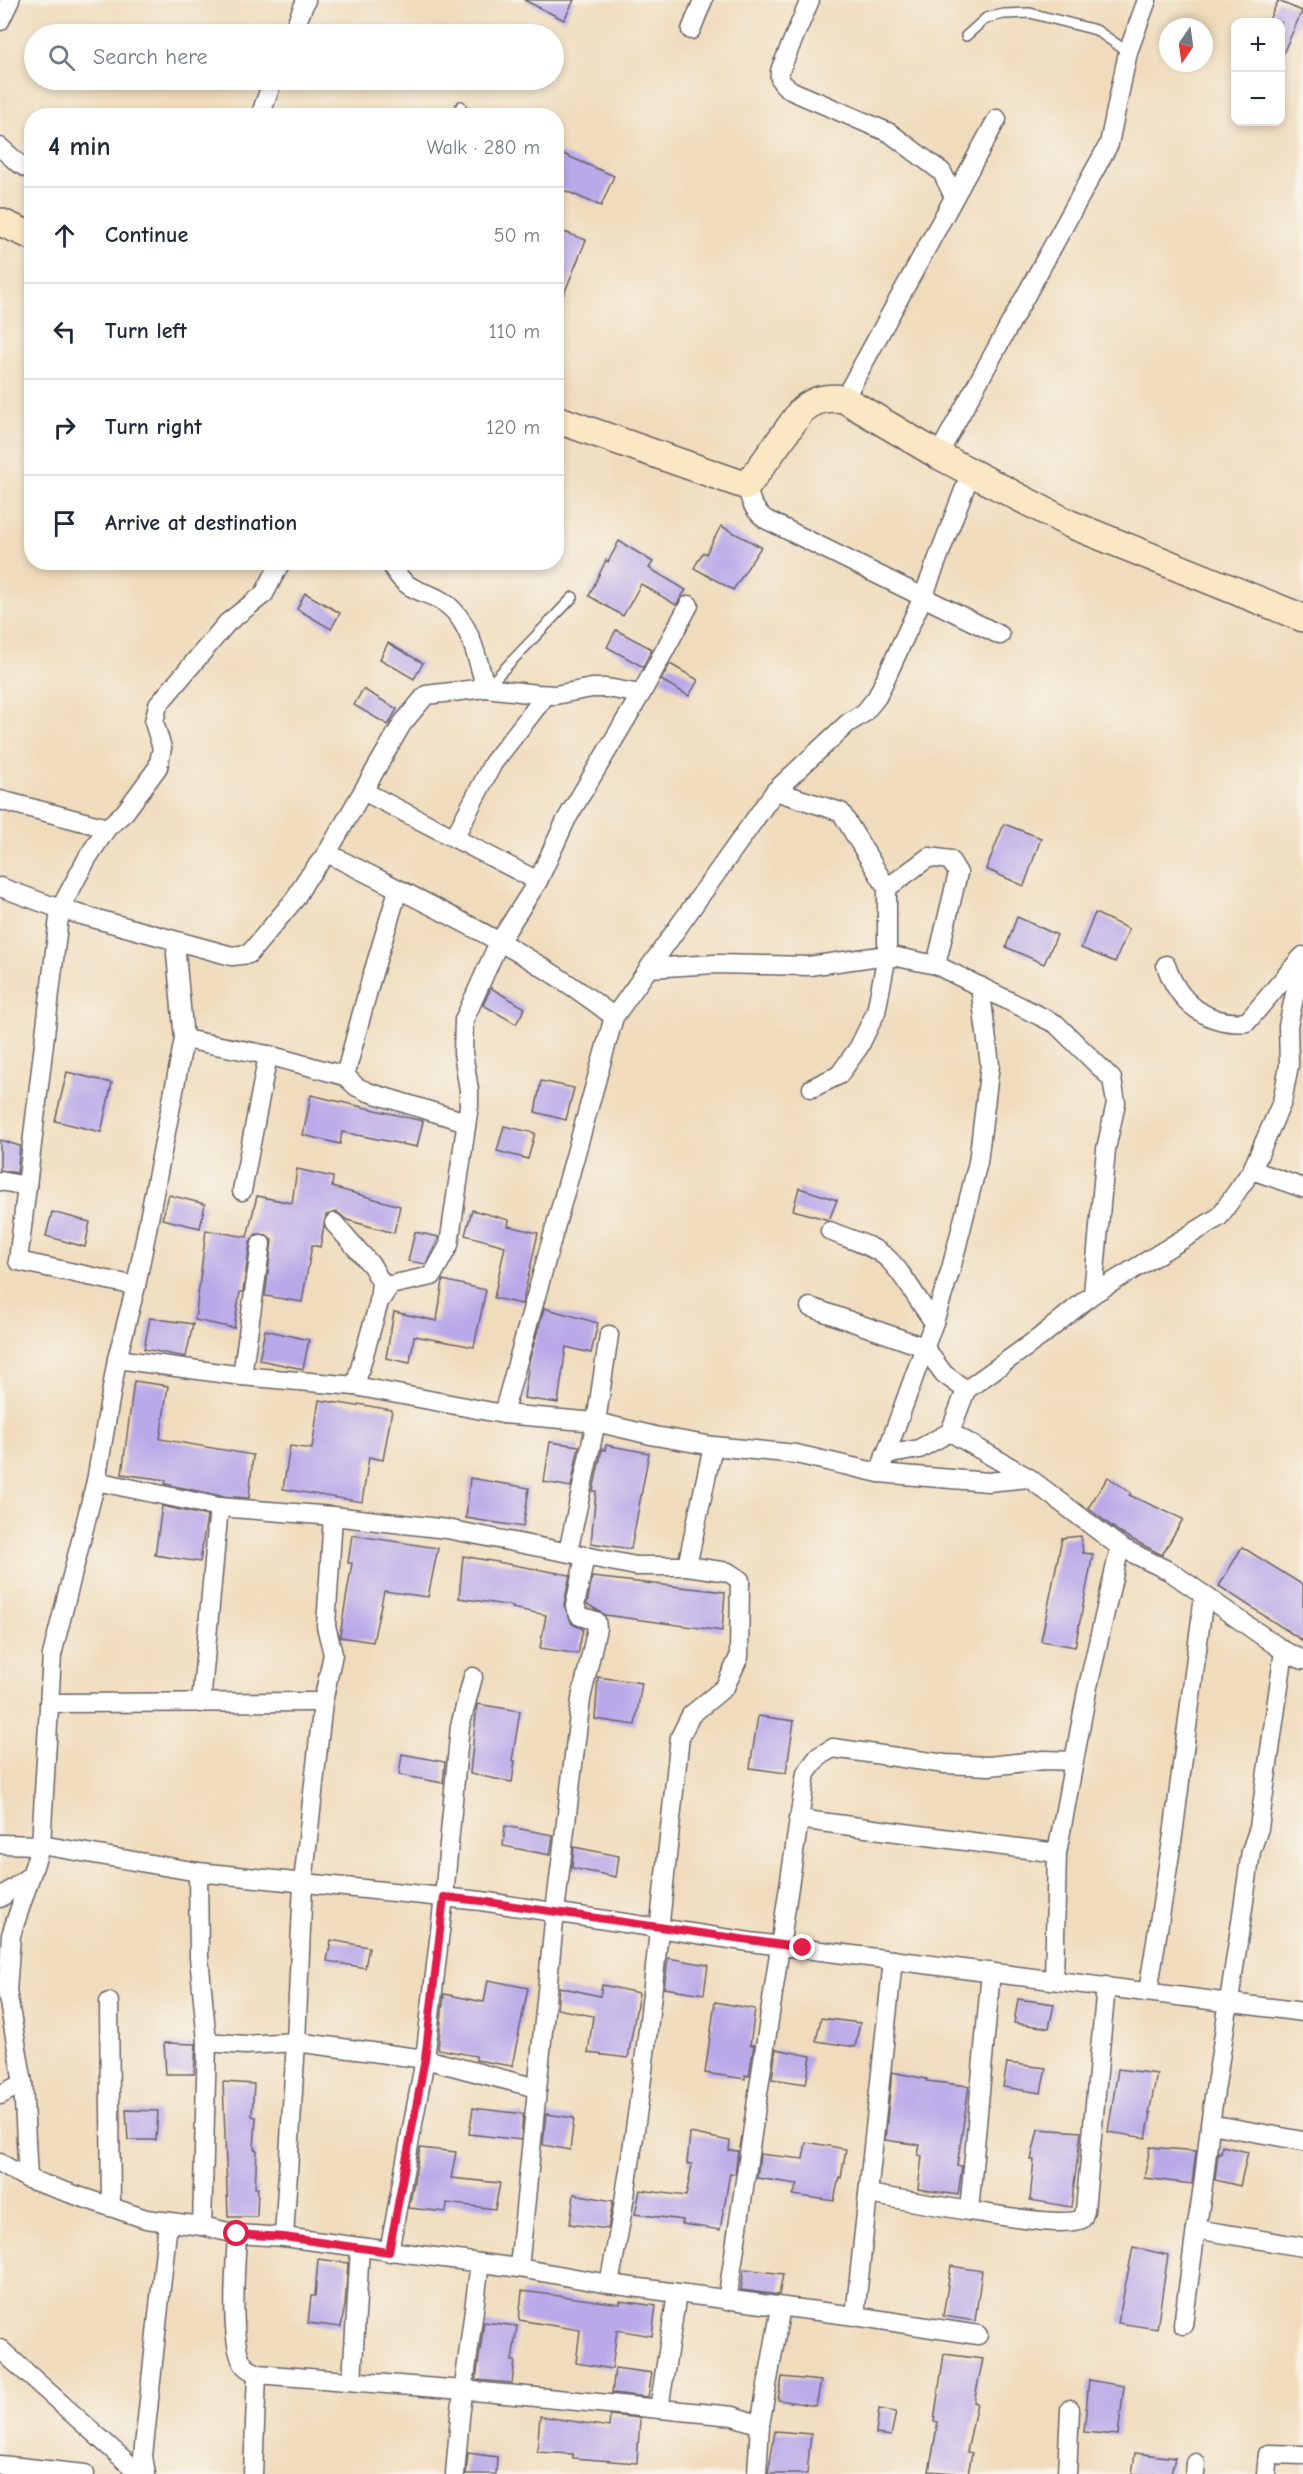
<!DOCTYPE html>
<meta charset="utf-8">
<style>
body{margin:0;font-family:"Comic Neue",sans-serif;background:#f6f6f7;color:#1f2937}
.controls{position:absolute;right:18px;top:18px;display:grid;overflow:hidden;border-radius:12px;box-shadow:0 3px 9px #0003}
.controls button{width:54px;height:54px;display:grid;place-items:center;padding:0;border:0;border-bottom:2px solid #e0e1e3;background:#fff;color:#1f2937;font:30px sans-serif}
.compass{position:absolute;left:1159px;top:18px;width:54px;height:54px;border-radius:50%;background:#fff;box-shadow:0 3px 9px #0003;rotate:193deg}
.stop{position:absolute;width:18px;height:18px;margin:-14px;border:4px solid #e11d48;border-radius:50%;background:#fff}
.stop.end{background:#e11d48;border-color:#fff;box-shadow:0 2px 6px #0008}
.list{margin:0;padding:0;list-style:none}
h2{display:flex;justify-content:space-between;align-items:center;height:78px;margin:0;padding:0 24px;font-size:26px}
h2 small{font-size:20px;font-weight:400;color:#747a83}
.list li{display:grid;grid-template-columns:39px 1fr auto;gap:18px;align-items:center;box-sizing:border-box;height:96px;padding:0 24px;border-top:2px solid #e0e1e3}
.list b{display:block;font-size:22px;white-space:nowrap}
.list em{font-size:20px;font-style:normal;color:#747a83}
.icon{flex:none;width:33px;height:33px;fill:none;stroke:currentColor;stroke-width:2;stroke-linecap:round;stroke-linejoin:round}
.map{position:relative;flex:none;width:1303px;height:2474px;overflow:hidden}
.search{position:absolute;background:#fff;box-shadow:0 3px 9px #0003;left:24px;top:24px;width:540px;height:66px;display:flex;align-items:center;gap:15px;box-sizing:border-box;padding:0 21px;border-radius:33px;color:#747a83;font-size:22px}
.panel{position:absolute;background:#fff;box-shadow:0 3px 9px #0003;left:24px;top:108px;width:540px;height:462px;border-radius:24px}
.map>svg:first-child{display:block}
.building{fill:#b9a9e9}
.lines{fill:none;stroke-linecap:round;stroke-linejoin:round}
.lane-casing{stroke:#6a6368;stroke-width:12}
.street-casing{stroke:#6a6368;stroke-width:21}
.secondary-casing{stroke:#6a6368;stroke-width:30}
.lane{stroke:#fff;stroke-width:9}
.street{stroke:#fff;stroke-width:18}
.secondary{stroke:#fbe7c3;stroke-width:27}
.route{stroke:#e11d48;stroke-width:8}
</style>
<div class="map">
<svg width="1303" height="2474" viewBox="0 0 1303 2474">
<rect width="100%" height="100%" fill="#f7f3e8"/>
<filter id="ink" filterUnits="userSpaceOnUse"><feTurbulence type="fractalNoise" baseFrequency=".0167" numOctaves="2"/><feDisplacementMap in="SourceGraphic" scale="12" xChannelSelector="R" yChannelSelector="G"/><feConvolveMatrix kernelMatrix="1 2 1 2 8 2 1 2 1" color-interpolation-filters="sRGB"/></filter>
<filter id="wash" filterUnits="userSpaceOnUse"><feTurbulence type="fractalNoise" baseFrequency=".008" numOctaves="4" result="noise"/><feDisplacementMap in="SourceGraphic" scale="24" xChannelSelector="R" yChannelSelector="G"/><feGaussianBlur stdDeviation="1.35" result="paint"/><feColorMatrix in="noise" values="0 0 0 0 0 0 0 0 0 0 0 0 0 0 0 0 0 1.4 0 .05"/><feComposite in="paint" operator="in"/></filter>
<g filter="url(#wash)">
<rect width="100%" height="100%" fill="#f0dcbc"/>
<g id="blocks">
<!-- building -->
<g class="building">
<polygon points="524,0 574,0 564,20"/>
<polygon points="1278,1 1302,11 1281,58 1281,22 1268,22"/>
<polygon points="556,151 614,176 601,206 556,187"/>
<polygon points="556,229 586,240 557,311 556,311"/>
<polygon points="721,526 761,547 733,590 694,568 703,552 706,554"/>
<polygon points="619,541 653,562 649,568 686,590 676,605 641,584 623,616 589,596 606,560 608,562"/>
<polygon points="305,593 340,613 331,629 297,609"/>
<polygon points="616,630 652,649 643,667 607,647"/>
<polygon points="388,643 423,663 414,679 380,659"/>
<polygon points="670,664 698,680 689,696 661,680"/>
<polygon points="363,689 397,709 388,725 354,705"/>
<polygon points="1004,824 1041,838 1024,886 986,869"/>
<polygon points="1095,913 1129,929 1115,962 1081,948"/>
<polygon points="1017,917 1057,935 1044,964 1006,947"/>
<polygon points="491,988 525,1008 516,1024 483,1005"/>
<polygon points="67,1072 112,1083 101,1132 55,1121"/>
<polygon points="541,1081 574,1088 566,1120 535,1112"/>
<polygon points="311,1095 423,1121 417,1147 342,1132 340,1144 303,1135"/>
<polygon points="504,1126 535,1133 528,1159 497,1151"/>
<polygon points="0,1140 20,1146 17,1173 0,1170"/>
<polygon points="297,1169 333,1177 332,1187 400,1206 394,1233 347,1220 337,1212 326,1215 320,1247 312,1245 302,1302 265,1296 272,1240 267,1235 256,1234 250,1242 243,1292 240,1292 234,1328 195,1320 206,1230 247,1237 257,1196 292,1203"/>
<polygon points="799,1188 837,1200 829,1220 793,1210"/>
<polygon points="169,1195 205,1204 200,1228 162,1219"/>
<polygon points="472,1210 509,1220 508,1226 538,1233 522,1304 494,1298 505,1246 465,1235"/>
<polygon points="52,1212 90,1222 85,1247 46,1236"/>
<polygon points="415,1232 439,1237 426,1264 408,1261"/>
<polygon points="443,1280 486,1290 474,1347 414,1336 410,1363 386,1358 394,1312 437,1321"/>
<polygon points="544,1308 598,1323 591,1353 566,1347 558,1403 524,1398 529,1361"/>
<polygon points="150,1318 193,1324 186,1357 144,1349"/>
<polygon points="265,1330 309,1340 303,1369 259,1360"/>
<polygon points="134,1381 168,1386 160,1439 253,1455 249,1498 221,1496 165,1484 166,1480 122,1474"/>
<polygon points="319,1400 357,1406 358,1404 392,1410 383,1460 369,1457 362,1502 283,1489 290,1446 312,1449"/>
<polygon points="550,1442 579,1446 571,1487 544,1482"/>
<polygon points="606,1445 649,1453 631,1549 591,1543 596,1491 593,1491 602,1449 605,1450"/>
<polygon points="1108,1477 1131,1493 1129,1495 1183,1519 1162,1555 1122,1534 1088,1508"/>
<polygon points="470,1478 529,1488 523,1527 466,1518"/>
<polygon points="162,1506 207,1516 200,1562 155,1555"/>
<polygon points="352,1535 438,1548 428,1597 384,1591 373,1642 340,1637 340,1635 352,1563 348,1563"/>
<polygon points="1081,1536 1083,1553 1093,1554 1075,1647 1041,1641 1062,1538"/>
<polygon points="1242,1547 1303,1585 1303,1641 1219,1586"/>
<polygon points="463,1556 570,1575 564,1605 572,1624 583,1629 578,1654 540,1648 546,1615 512,1608 513,1606 459,1598"/>
<polygon points="592,1577 725,1592 722,1631 605,1615 587,1604"/>
<polygon points="598,1677 642,1683 635,1725 595,1719"/>
<polygon points="477,1704 520,1711 512,1761 515,1761 512,1782 470,1774"/>
<polygon points="758,1716 794,1721 786,1773 750,1768"/>
<polygon points="402,1754 445,1762 443,1783 399,1775"/>
<polygon points="505,1826 553,1835 550,1855 503,1846"/>
<polygon points="574,1847 619,1856 616,1877 572,1868"/>
<polygon points="331,1940 369,1947 365,1968 327,1961"/>
<polygon points="668,1958 708,1965 704,1994 664,1988"/>
<polygon points="488,1980 528,1988 512,2066 476,2060 476,2056 438,2049 444,1994 484,2002"/>
<polygon points="602,1985 639,1993 628,2058 588,2053 593,2016 557,2009 559,1987 600,1996"/>
<polygon points="1018,1999 1054,2004 1049,2028 1014,2023"/>
<polygon points="715,2002 755,2009 750,2045 754,2045 749,2076 745,2075 745,2079 705,2073"/>
<polygon points="821,2018 860,2023 855,2047 816,2041"/>
<polygon points="164,2043 196,2044 194,2074 166,2074"/>
<polygon points="776,2049 811,2056 806,2084 772,2079"/>
<polygon points="1007,2063 1046,2068 1041,2093 1003,2087"/>
<polygon points="1118,2069 1157,2074 1149,2113 1151,2113 1146,2138 1108,2132"/>
<polygon points="892,2072 927,2079 927,2081 969,2086 957,2166 962,2166 958,2195 918,2189 922,2156 918,2155 920,2145 885,2140"/>
<polygon points="223,2082 254,2084 252,2116 256,2117 254,2149 257,2150 255,2188 258,2188 257,2217 228,2217"/>
<polygon points="473,2108 523,2114 521,2140 469,2134"/>
<polygon points="126,2110 158,2111 156,2140 128,2140"/>
<polygon points="546,2114 574,2118 570,2150 543,2145"/>
<polygon points="1038,2129 1081,2132 1071,2207 1030,2200 1034,2160 1031,2160"/>
<polygon points="690,2133 730,2141 729,2150 738,2151 735,2174 730,2173 720,2230 682,2224 683,2220 635,2214 640,2190 686,2196 692,2164 687,2164"/>
<polygon points="806,2142 846,2149 841,2178 839,2177 834,2201 793,2195 798,2184 757,2178 760,2154 803,2159"/>
<polygon points="1222,2146 1248,2152 1240,2186 1215,2180 1218,2152 1221,2153"/>
<polygon points="1150,2147 1196,2151 1192,2184 1144,2178"/>
<polygon points="420,2148 456,2152 451,2178 500,2183 495,2209 447,2203 446,2212 409,2208"/>
<polygon points="574,2194 613,2201 608,2229 570,2224"/>
<polygon points="1133,2247 1168,2255 1157,2329 1118,2323"/>
<polygon points="318,2259 348,2263 345,2305 341,2327 308,2323 311,2296 315,2296"/>
<polygon points="951,2266 982,2271 975,2321 943,2316"/>
<polygon points="744,2269 783,2274 779,2295 741,2290"/>
<polygon points="522,2291 620,2304 620,2301 656,2306 652,2336 617,2330 612,2369 576,2363 580,2330 519,2320"/>
<polygon points="484,2322 517,2326 512,2361 515,2361 512,2383 476,2380"/>
<polygon points="944,2354 983,2359 974,2402 977,2403 967,2452 972,2453 968,2474 929,2471 938,2422 934,2421"/>
<polygon points="615,2368 652,2373 648,2397 612,2393"/>
<polygon points="782,2377 821,2381 816,2406 778,2400"/>
<polygon points="1089,2380 1124,2386 1118,2435 1084,2432"/>
<polygon points="879,2409 896,2412 891,2436 876,2434"/>
<polygon points="610,2415 640,2418 637,2463 573,2458 573,2454 537,2452 540,2416 609,2427"/>
<polygon points="775,2431 811,2434 807,2474 768,2474"/>
<polygon points="468,2453 497,2457 496,2474 466,2474"/>
<polygon points="1135,2453 1175,2458 1171,2474 1132,2474"/>
</g>
</g>
</g>
<g filter="url(#ink)">
<use href="#blocks" fill-opacity="0" stroke="#6a6368" stroke-width="1.5"/>
<g class="lines">
<defs>
<g id="lane">
<polyline points="966,36 986,18 1004,14 1030,13 1096,30 1128,52"/>
<polyline points="457,116 461,106"/>
<polyline points="486,688 573,597"/>
</g>
<g id="street">
<path d="M810 0 781 68C777 80 782 84 792 91L890 133 942 172 954 197"/>
<polyline points="0,21 10,0"/>
<polyline points="691,30 703,0"/>
<polyline points="292,34 306,0"/>
<polyline points="260,116 273,80"/>
<polyline points="0,147 18,163 32,171"/>
<polyline points="844,399 997,119"/>
<polyline points="938,455 1109,144 1128,52 1147,0"/>
<path d="M747 486C750 501 753 509 765 519L1000 635"/>
<path d="M390 562C408 600 431 586 454 611 472 630 478 663 486 688"/>
<polyline points="363,791 538,881"/>
<polyline points="775,791 841,812 887,888"/>
<polyline points="0,800 107,828"/>
<polyline points="454,838 493,763 546,695"/>
<path d="M327 853C424 903 528 949 614 1017"/>
<polyline points="0,887 60,909 232,956 249,954 295,899 306,880 327,853 402,724 426,695 486,688 537,694 555,695 592,688 607,688 641,694"/>
<polyline points="398,890 370,983 345,1076 357,1087 368,1092 466,1122"/>
<path d="M1166 965C1178 1002 1207 1026 1247 1022L1301 958"/>
<polyline points="649,968 715,964 809,966 887,955 887,888 929,857 950,860 958,873 936,965"/>
<polyline points="184,1039 268,1055 345,1076"/>
<polyline points="812,1088 839,1075 859,1047 876,1012 887,955 936,965 1056,1024 1112,1079 1116,1103 1106,1149 1093,1294"/>
<polyline points="1252,1170 1303,1188"/>
<polyline points="0,1181 27,1186 18,1261 136,1286"/>
<polyline points="27,1186 60,909 88,857 107,828 125,812 158,767 162,748 154,722 158,705 227,623 264,594 281,562"/>
<polyline points="242,1191 268,1055"/>
<polyline points="334,1223 372,1266 381,1282 379,1302"/>
<path d="M830 1231C848 1239 870 1244 886 1257 904 1273 918 1302 934 1322"/>
<polyline points="261,1244 242,1376 355,1386 503,1414 596,1422 655,1436 713,1446 796,1454 879,1473 988,1482 1029,1478"/>
<polyline points="810,1307 924,1347 944,1374 966,1390"/>
<polyline points="117,1359 242,1376"/>
<polyline points="355,1386 379,1302 390,1285 432,1276 449,1245 469,1106 469,1090 463,1053 464,1020 499,942 538,881 566,820 641,694 689,605"/>
<polyline points="503,1414 614,1017 775,791 848,723 864,713 877,697 923,597 971,472"/>
<polyline points="950,1432 1029,1478 1120,1547 1171,1572 1284,1651 1303,1660"/>
<polyline points="885,1455 919,1449 950,1432 966,1390 1040,1337 1093,1294 1219,1217 1252,1170 1282,1102 1289,1065 1288,1026 1303,956"/>
<polyline points="883,1462 934,1322 951,1269 978,1162 990,1065 980,986"/>
<polyline points="96,1481 219,1507 333,1516 447,1529 636,1566 687,1566 713,1446"/>
<polyline points="568,1552 596,1422 609,1335"/>
<path d="M1284 1651 1259 1828 1251 1851C1240 1933 1227 2015 1214 2097 1207 2141 1205 2185 1196 2229L1303 2247"/>
<polyline points="49,1703 323,1702"/>
<polyline points="201,1703 219,1507"/>
<polyline points="798,1819 1057,1853"/>
<polyline points="0,1844 41,1845 198,1872 481,1901 750,1942 1303,2012"/>
<polyline points="198,1872 199,1957 207,2042 245,2045 296,2042 303,1883 323,1702 333,1654 326,1626 333,1516"/>
<polyline points="0,1898 31,1875 41,1845 52,1655 96,1481 117,1359 136,1286 184,1039 176,954 177,942"/>
<path d="M991 1972 969 2211C994 2214 1062 2228 1082 2219L1085 2211 1106 1986"/>
<polyline points="1054,1980 1057,1853 1087,1691 1120,1547"/>
<polyline points="1148,1992 1173,1835 1204,1596"/>
<polyline points="109,2002 111,2207"/>
<polyline points="0,2095 23,2083"/>
<polyline points="1210,2124 1303,2141"/>
<polyline points="0,2163 28,2179 146,2219 202,2226 237,2234 284,2237 519,2268 609,2284 855,2316 978,2335"/>
<polyline points="28,2179 23,2083 7,1991 11,1935 31,1875"/>
<polyline points="868,2194 969,2211"/>
<polyline points="202,2226 207,2042"/>
<path d="M237 2234C236 2259 228 2349 245 2366 247 2369 253 2371 257 2374L463 2390 733 2416 760 2425"/>
<polyline points="284,2237 296,2042 425,2059 537,2088"/>
<polyline points="389,2252 425,2059 444,1897 460,1726 473,1677"/>
<polyline points="519,2268 555,1912 581,1699 597,1628 596,1621 580,1616 575,1606 585,1556"/>
<path d="M609 2284C645 2104 659 1919 680 1737L691 1715 725 1687 739 1657 740 1580 728 1572 687 1566"/>
<polyline points="727,2301 806,1773 819,1756 833,1748 945,1764 989,1766 1044,1760 1074,1761"/>
<polyline points="855,2316 893,1960"/>
<polyline points="1183,2325 1196,2229"/>
<polyline points="0,2349 140,2474"/>
<polyline points="352,2381 360,2248"/>
<polyline points="659,2409 677,2294"/>
<polyline points="0,2465 85,2474"/>
<polyline points="146,2474 143,2456 168,2222"/>
<polyline points="253,2474 257,2374"/>
<polyline points="455,2474 460,2417 480,2263"/>
<polyline points="757,2474 760,2425 781,2307"/>
<polyline points="1067,2474 1070,2409"/>
<polyline points="1195,2474 1196,2463"/>
<polyline points="1266,2474 1268,2454 1303,2455"/>
</g>
<g id="secondary">
<polyline points="0,222 32,236"/>
<path d="M556 419 747 486 802 410C815 399 826 397 844 399L938 455 1070 524 1303 618"/>
</g>
</defs>
<!-- lane casing -->
<use href="#lane" class="lane-casing"/>
<!-- street casing -->
<use href="#street" class="street-casing"/>
<!-- secondary casing -->
<use href="#secondary" class="secondary-casing"/>
<!-- lane -->
<use href="#lane" class="lane"/>
<!-- street -->
<use href="#street" class="street"/>
<!-- secondary -->
<use href="#secondary" class="secondary"/>
</g>
</g>
<g class="lines" filter="url(#ink)">
<!-- route -->
<polyline class="route" points="237,2234 284,2237 389,2252 425,2059 444,1897 481,1901 803,1948"/>
</g>
</svg>
<div class="controls">
<button>+</button>
<button>−</button>
</div>
<svg class="compass" viewBox="-18 -18 36 36"><path d="M0-13l5 13h-10z" fill="#e53935"/><path d="M0 13l5-13h-10z" fill="#747a83"/></svg>
<div class="stop" style="left:237px;top:2234px"></div>
<div class="stop end" style="left:803px;top:1948px"></div>
<div class="search"><svg class="icon" aria-label="search" viewBox="0 0 24 24"><circle cx="10" cy="10" r="6"/><path d="M15 15l6 6"/></svg>Search here</div>
<section class="panel">
<h2>4 min<small>Walk · 280 m</small></h2>
<ul class="list">
<li><svg class="icon" aria-label="ahead" viewBox="0 0 24 24"><path d="M12 20V5M6 11l6-6 6 6"/></svg><div><b>Continue</b></div><em>50 m</em></li>
<li><svg class="icon" aria-label="left" viewBox="0 0 24 24"><path d="M17 20v-9H6M10 6l-5 5 5 5"/></svg><div><b>Turn left</b></div><em>110 m</em></li>
<li><svg class="icon" aria-label="right" viewBox="0 0 24 24"><path d="M7 20v-9h11M14 6l5 5-5 5"/></svg><div><b>Turn right</b></div><em>120 m</em></li>
<li><svg class="icon" aria-label="arrive" viewBox="0 0 24 24"><path d="M6 21V4h12l-3 4 3 4H6"/></svg><div><b>Arrive at destination</b></div></li>
</ul>
</section>
</div>
